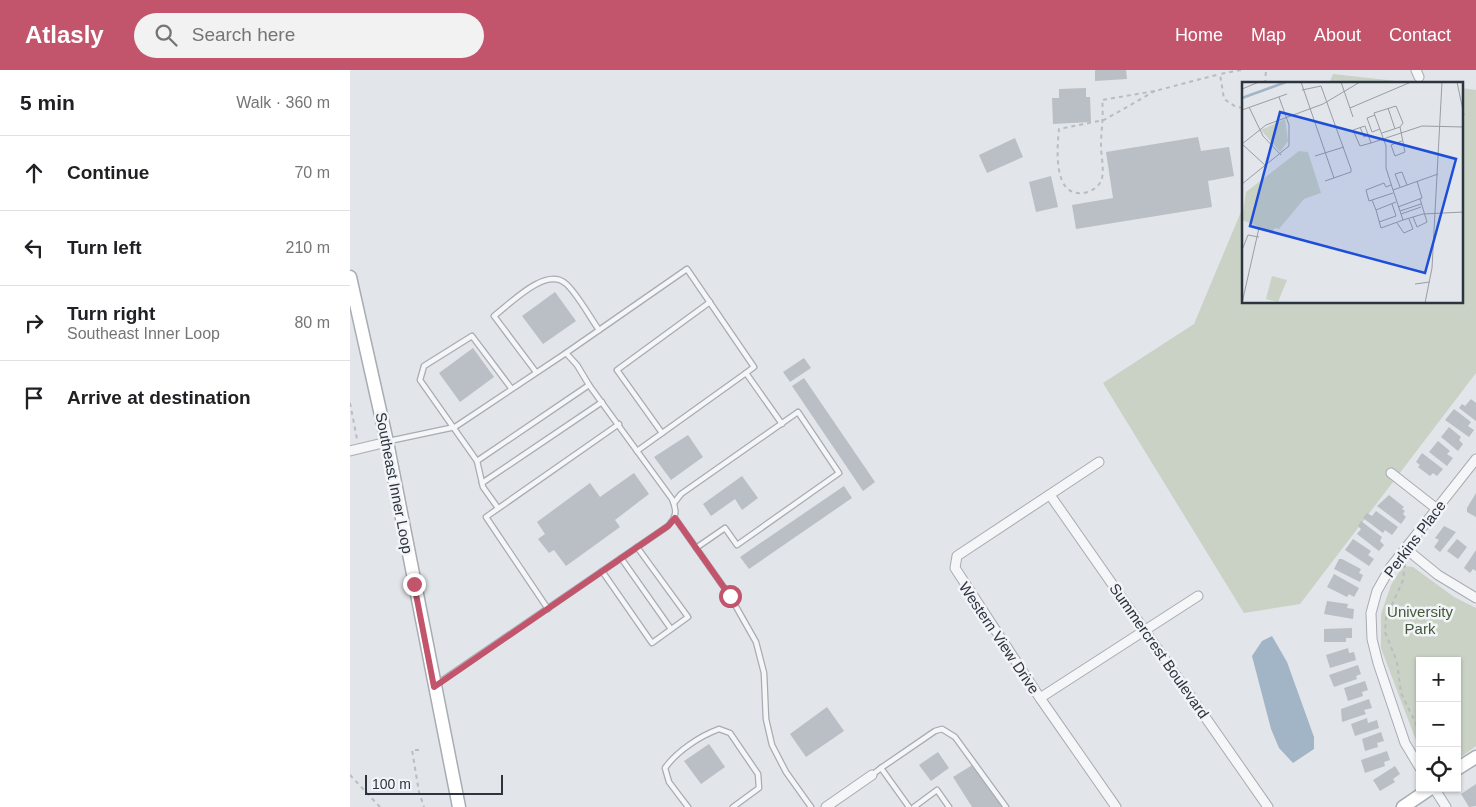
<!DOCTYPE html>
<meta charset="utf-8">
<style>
body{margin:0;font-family:Arial,sans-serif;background:#f2f2f2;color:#202124}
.controls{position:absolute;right:15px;bottom:15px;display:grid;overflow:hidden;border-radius:0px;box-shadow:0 1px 4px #0004}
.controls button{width:45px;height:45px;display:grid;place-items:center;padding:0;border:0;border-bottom:1px solid #e0e0e0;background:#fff;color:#202124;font:25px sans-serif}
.scale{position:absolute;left:15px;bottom:12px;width:138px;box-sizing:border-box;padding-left:5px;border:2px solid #2c3440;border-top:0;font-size:14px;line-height:18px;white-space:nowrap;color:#2c3440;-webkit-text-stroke:4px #f2f4f7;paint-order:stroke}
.stop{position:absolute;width:15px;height:15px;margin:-11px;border:4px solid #c2546c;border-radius:50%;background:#fff}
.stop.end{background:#c2546c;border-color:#fff;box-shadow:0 1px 5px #0008}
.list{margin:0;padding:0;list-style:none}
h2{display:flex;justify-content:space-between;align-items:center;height:65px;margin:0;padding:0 20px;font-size:21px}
h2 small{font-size:16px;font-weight:400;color:#757577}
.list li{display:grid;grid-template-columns:32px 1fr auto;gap:15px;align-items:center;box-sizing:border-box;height:75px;padding:0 20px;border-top:1px solid #e0e0e0}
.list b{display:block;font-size:19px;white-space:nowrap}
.list p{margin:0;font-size:16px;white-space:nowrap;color:#757577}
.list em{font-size:16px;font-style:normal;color:#757577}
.icon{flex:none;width:28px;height:28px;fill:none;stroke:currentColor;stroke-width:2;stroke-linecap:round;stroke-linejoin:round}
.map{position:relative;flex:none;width:1126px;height:737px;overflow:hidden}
header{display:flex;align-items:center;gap:30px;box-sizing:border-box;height:70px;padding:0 25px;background:#c2546c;color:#fff}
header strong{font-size:24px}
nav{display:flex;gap:28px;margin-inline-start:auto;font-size:18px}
.search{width:350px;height:45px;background:#f2f2f2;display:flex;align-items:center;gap:12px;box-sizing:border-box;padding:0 18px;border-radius:28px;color:#757577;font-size:19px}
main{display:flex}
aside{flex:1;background:#fff}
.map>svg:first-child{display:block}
.green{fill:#c9d2c4}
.water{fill:#a1b5c6}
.building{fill:#babfc5}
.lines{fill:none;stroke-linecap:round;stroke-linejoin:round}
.lane-casing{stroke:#a8acb3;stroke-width:7}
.street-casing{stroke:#a8acb3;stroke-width:11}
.secondary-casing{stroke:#a8acb3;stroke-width:15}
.path{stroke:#b9bcc1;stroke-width:2;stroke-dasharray:4 4;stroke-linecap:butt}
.lane{stroke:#f5f6f8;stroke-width:4.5}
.street{stroke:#f5f6f8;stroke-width:9}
.secondary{stroke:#fff;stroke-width:12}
.route{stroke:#c2546c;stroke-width:6}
.labels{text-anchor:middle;stroke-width:5;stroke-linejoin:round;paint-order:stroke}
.street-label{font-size:15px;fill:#2c3440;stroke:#f2f4f7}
.park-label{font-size:15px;fill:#435a3a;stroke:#f2f4f7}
.inset-river{fill:none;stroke:#a1b5c6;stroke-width:2.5}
.inset-road{fill:none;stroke:#999ea5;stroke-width:1}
.view{fill:#1d4ed8;fill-opacity:0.15;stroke:#1d4ed8;stroke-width:2.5}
.inset-edge{fill:none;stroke:#2c3440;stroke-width:2.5}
</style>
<header>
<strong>Atlasly</strong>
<div class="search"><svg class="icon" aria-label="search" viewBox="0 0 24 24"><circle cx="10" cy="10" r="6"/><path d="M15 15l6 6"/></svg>Search here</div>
<nav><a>Home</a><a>Map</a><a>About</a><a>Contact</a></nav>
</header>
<main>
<aside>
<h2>5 min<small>Walk · 360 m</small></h2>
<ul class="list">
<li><svg class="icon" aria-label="ahead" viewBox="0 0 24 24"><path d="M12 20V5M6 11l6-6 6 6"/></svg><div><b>Continue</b></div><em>70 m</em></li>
<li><svg class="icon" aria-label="left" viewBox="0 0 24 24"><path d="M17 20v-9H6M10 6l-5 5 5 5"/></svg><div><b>Turn left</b></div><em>210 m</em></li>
<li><svg class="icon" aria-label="right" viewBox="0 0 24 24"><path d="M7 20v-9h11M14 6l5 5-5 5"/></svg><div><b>Turn right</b><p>Southeast Inner Loop</p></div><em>80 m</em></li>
<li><svg class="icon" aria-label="arrive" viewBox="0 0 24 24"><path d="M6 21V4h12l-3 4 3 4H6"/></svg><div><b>Arrive at destination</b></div></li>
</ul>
</aside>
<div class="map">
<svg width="1126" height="737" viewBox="0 0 1126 737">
<rect width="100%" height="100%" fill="#e2e5e9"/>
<!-- green -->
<g class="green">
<polygon points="983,4 1073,14 979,14"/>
<polygon points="1112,18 1126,20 1126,303 950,534 894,543 753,313 844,254 893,137 894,232 1112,232"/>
<polygon points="1053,496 1063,497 1104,527 1126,538 1126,676 1107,690 1107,591 1070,591 1070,681 1031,578 1031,544 1041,515"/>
</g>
<!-- water -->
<polygon class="water" points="922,566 937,592 964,667 964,679 943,693 929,678 921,659 902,586 912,571"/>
<!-- building -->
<g class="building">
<polygon points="745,0 776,0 777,9 745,11"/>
<polygon points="736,18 736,27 740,27 741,52 703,54 702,28 709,28 709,19"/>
<polygon points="848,67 851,81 879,77 884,106 858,111 862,137 726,159 722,135 763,128 756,82"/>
<polygon points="665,68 673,87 637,103 629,85"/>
<polygon points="701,106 708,137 686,142 679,112"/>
<polygon points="205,222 226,251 193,274 172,246"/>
<polygon points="123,278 144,307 110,332 89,303"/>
<polygon points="454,288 461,298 440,312 433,302"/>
<polygon points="454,308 525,412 513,421 442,316"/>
<polygon points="1121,329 1126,333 1126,351 1109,338 1112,334 1115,336"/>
<polygon points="1104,339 1121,352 1118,356 1124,360 1119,367 1095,350"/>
<polygon points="1099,357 1111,367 1109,370 1113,374 1108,381 1091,367"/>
<polygon points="338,365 353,387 321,410 304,387"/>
<polygon points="1088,371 1100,381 1097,384 1103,388 1097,396 1079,382"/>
<polygon points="1072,383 1093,399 1087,406 1083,403 1080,406 1068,397 1070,395 1066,392"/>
<polygon points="284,403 299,424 265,450 270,457 216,496 204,480 199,483 188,469 195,464 187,452 240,413 250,427"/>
<polygon points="392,406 408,428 392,440 385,429 361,446 353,434"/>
<polygon points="494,416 502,428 399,499 390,487"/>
<polygon points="1126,423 1126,447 1117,442 1117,438"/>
<polygon points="1039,425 1054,437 1052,439 1055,441 1053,444 1056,447 1051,454 1027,436"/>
<polygon points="1026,441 1048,457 1042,465 1035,460 1033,463 1013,448 1017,443 1022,446"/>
<polygon points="1011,451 1032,467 1030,471 1034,475 1029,481 1007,464 1011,459 1008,456"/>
<polygon points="1094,456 1106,462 1090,482 1084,477 1089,470 1085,468"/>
<polygon points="1003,469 1021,481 1018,485 1024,489 1019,496 995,480"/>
<polygon points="1107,469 1117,477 1108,489 1097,481"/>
<polygon points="1126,480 1126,501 1123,499 1120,503 1114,498"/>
<polygon points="989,489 992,489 1011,499 1009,503 1013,505 1010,512 984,499"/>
<polygon points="984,504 1009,518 1004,527 999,524 997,527 977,517"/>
<polygon points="977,531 998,534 997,538 1004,539 1003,549 974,544"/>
<polygon points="1002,558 1002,568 996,568 996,572 974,572 974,559"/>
<polygon points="998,578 999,583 1004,582 1006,590 980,598 976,585"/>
<polygon points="1008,595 1011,604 1006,606 1007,609 984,617 979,605"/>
<polygon points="1015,611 1018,620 1012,622 1013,626 998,631 994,618"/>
<polygon points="1019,629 1022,638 1014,640 1016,644 992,652 991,639"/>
<polygon points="477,637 494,661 456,687 440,664"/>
<polygon points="1017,648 1018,653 1027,650 1029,658 1005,666 1001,654"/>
<polygon points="1031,662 1034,671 1027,673 1028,677 1015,681 1012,669"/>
<polygon points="359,674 375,697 351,714 334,691"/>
<polygon points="1037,681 1040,690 1034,692 1035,696 1015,703 1011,690"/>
<polygon points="588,682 599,698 581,711 569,695"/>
<polygon points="624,694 652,737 622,737 603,707"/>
<polygon points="1045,696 1050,704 1043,709 1045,712 1030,721 1023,710"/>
<polygon points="1126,714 1126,736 1119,737 1111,724"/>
</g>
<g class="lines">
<defs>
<g id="lane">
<polyline points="216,283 337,199 404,297 396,303"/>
<path d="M186 302 144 246C160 234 195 197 215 213 225 220 241 249 249 260"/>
<polyline points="312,363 267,300 360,232"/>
<path d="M39 371 105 357 216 283 227 295 239 315 322 429C327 441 327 446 318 456L87 614"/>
<polyline points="287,381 396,303 432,354"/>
<polyline points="127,391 239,315"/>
<polyline points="132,413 252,332"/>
<polyline points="324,433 331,424 448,342 489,403 387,475 375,458 346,478"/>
<polyline points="148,438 133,417 127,391 70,310 74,296 122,266 161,318"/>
<polyline points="325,448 380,526 406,572 414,603 416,649 422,675 436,702 461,737"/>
<polyline points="271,488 321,559"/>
<polyline points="252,501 302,573 338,547 287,477"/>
<polyline points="198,539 136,447 269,354"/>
<polyline points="531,698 585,661 592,659 605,667 656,737"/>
<polyline points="522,705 531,698 559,737"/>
<path d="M338 737 319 712 315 698C327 681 350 666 369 659L380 663 408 704 409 718 383 737"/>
<polyline points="564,737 587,720 599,737"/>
</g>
<g id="street">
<polyline points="1066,0 1069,7"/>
<polyline points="0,381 37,372"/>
<polyline points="749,392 607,486 605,498 690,628 766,737"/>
<polyline points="1041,403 1087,439"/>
<polyline points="700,425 918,737"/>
<polyline points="1055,478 1088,505 1126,528"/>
<polyline points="690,628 848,526"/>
<polyline points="1070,698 1055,673 1028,593 1022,569 1021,543 1027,521 1040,498 1126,389"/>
<polyline points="1084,718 1096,737"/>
<polyline points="476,737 522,705"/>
</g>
<g id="secondary">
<polyline points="0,207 37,372 109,737"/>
<polyline points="1107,699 1126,687"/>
<polyline points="1053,737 1081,718"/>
</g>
</defs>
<!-- lane casing -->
<use href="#lane" class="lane-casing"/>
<!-- street casing -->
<use href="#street" class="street-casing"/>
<!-- secondary casing -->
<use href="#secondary" class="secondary-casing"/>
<!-- path -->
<g class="path">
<polyline points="891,0 870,4 874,29 886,37 894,38"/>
<polyline points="915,14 916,0"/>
<path d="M805 21 754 50 709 59C707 78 703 126 732 123 739 123 748 118 751 111 755 102 751 86 751 76 751 60 754 46 752 30L805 21 870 4"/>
<polyline points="0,333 7,369"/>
<polyline points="1055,494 1053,510 1036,548 1035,562 1047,592 1051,623 1070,662"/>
<polyline points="69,680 62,680 69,722 74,737"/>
<polyline points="0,705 30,737"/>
</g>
<!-- lane -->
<use href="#lane" class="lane"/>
<!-- street -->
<use href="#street" class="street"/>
<!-- secondary -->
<use href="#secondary" class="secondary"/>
</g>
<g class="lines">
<!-- route -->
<polyline class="route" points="64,514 84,617 318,456 325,448 380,526"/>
</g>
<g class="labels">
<!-- street labels -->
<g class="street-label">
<text transform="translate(44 413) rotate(79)" y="5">Southeast Inner Loop</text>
<text transform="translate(1065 469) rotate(-53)" y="5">Perkins Place</text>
<text transform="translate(649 568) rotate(56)" y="5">Western View Drive</text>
<text transform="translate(809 581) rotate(55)" y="5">Summercrest Boulevard</text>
</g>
<!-- park labels -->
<g class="park-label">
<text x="1070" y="547">University<tspan x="1070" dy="17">Park</tspan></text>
</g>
</g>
<!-- overview -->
<g transform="translate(892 12)">
<rect width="221" height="221" fill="#e2e5e9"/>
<path d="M43 37 46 59 38 70 19 48ZM57 69 66 70 79 111 62 117 37 147 33 146 30 150 0 138 4 110ZM30 194 45 198 36 220 24 217Z" fill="#c9d2c4"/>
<path class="inset-river" d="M0 16 44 0"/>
<path class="inset-road" d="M59 0 92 96M99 0 111 35M215 0 222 33M0 7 17 0M60 8 79 4 109 87V90L83 99M7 25 21 54 39 73M108 26 169 0M146 26 153 47M0 28 45 12M133 33 125 36 130 50 138 47M118 45 122 55 126 53M140 51 158 45 163 70 153 74 149 63 160 59M129 61 118 64 111 48 123 44 129 61 180 44 222 45M0 62 24 43 81 22 118 0M0 62 24 84M73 74 102 65M196 92 151 108 161 138 181 132 222 130M0 102 47 64V43L37 15M149 103 144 105 142 101 124 108 127 119 151 111M158 105 153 92 160 90 165 103M151 108 144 86V64L132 31 154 24 161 41 158 45M130 118 134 128 154 120M156 125 180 116 175 99M134 128 139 146 161 138M158 129 179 122M159 132 179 125M171 135 175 145 185 140 178 117M137 140 154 134 150 122M155 141 162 151 171 147 167 137M0 168 6 153 17 155M173 202 188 200M0 221 17 146M183 221 190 186 200 0"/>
<path class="view" d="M38 30 214 77 183 191 8 144Z"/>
<rect width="221" height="221" class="inset-edge"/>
</g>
</svg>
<div class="controls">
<button>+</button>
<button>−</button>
<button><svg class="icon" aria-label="locate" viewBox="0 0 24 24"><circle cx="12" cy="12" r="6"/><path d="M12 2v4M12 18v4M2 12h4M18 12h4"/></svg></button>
</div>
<div class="scale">100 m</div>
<div class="stop" style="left:380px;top:526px"></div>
<div class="stop end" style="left:64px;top:514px"></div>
</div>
</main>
